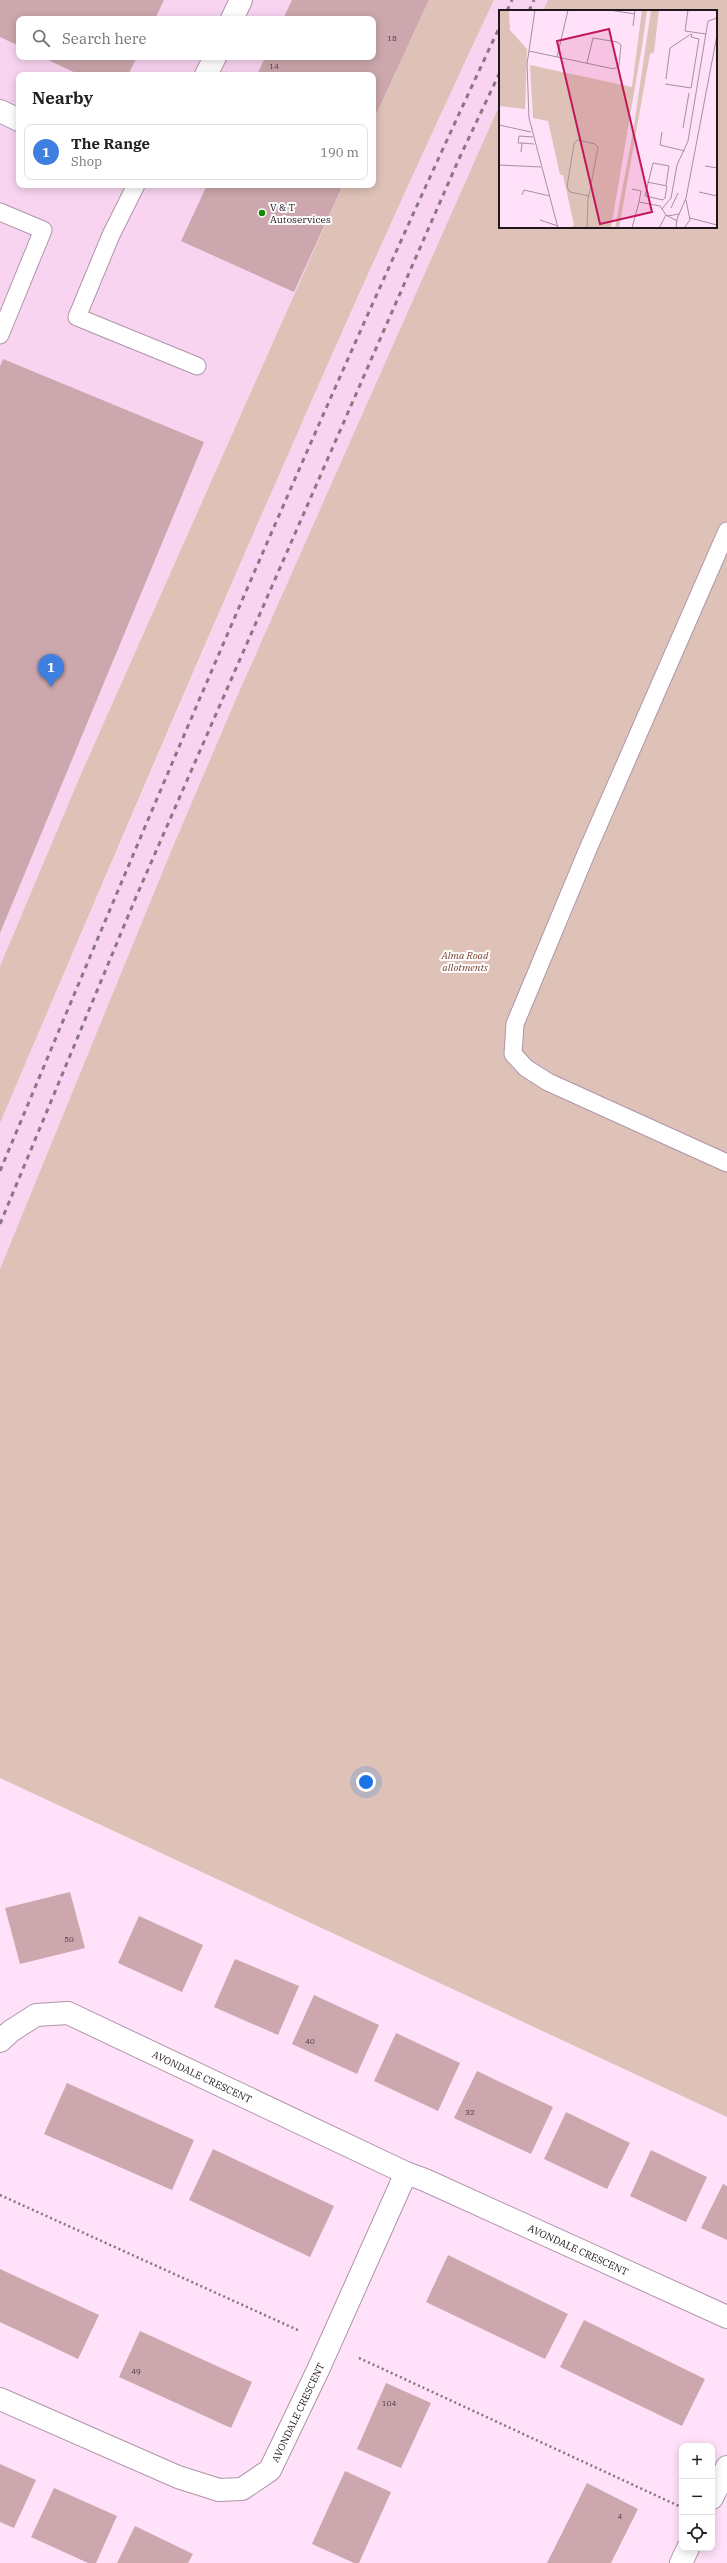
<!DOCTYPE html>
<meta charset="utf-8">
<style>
body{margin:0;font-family:"IBM Plex Serif",serif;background:#f2f2f2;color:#222}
.controls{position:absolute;right:12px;bottom:12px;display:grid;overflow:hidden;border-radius:8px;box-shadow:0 2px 10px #0003}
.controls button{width:36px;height:36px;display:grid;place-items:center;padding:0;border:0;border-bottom:1px solid #e0e0e0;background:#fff;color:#222;font:20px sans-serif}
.you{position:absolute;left:366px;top:1782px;width:14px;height:14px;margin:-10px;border:3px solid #fff;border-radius:50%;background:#1a73e8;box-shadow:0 0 0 6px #1a73e833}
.badge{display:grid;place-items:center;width:26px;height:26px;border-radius:50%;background:#0b8043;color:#fff;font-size:13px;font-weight:700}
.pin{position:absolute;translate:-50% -33px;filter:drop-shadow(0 1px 2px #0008)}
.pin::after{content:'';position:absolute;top:21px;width:14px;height:12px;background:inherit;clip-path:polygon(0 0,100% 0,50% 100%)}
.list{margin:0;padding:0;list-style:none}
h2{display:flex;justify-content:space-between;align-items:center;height:52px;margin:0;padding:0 16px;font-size:17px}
h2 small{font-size:13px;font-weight:400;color:#767676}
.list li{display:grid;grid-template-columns:26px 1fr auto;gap:12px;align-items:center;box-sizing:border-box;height:56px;margin:0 8px 8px;padding:0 8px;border:1px solid #e0e0e0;border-radius:8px}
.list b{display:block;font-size:15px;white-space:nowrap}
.list p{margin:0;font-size:13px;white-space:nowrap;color:#767676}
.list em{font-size:13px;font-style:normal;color:#767676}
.icon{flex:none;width:22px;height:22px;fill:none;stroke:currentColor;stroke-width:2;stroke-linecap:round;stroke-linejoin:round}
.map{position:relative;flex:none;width:727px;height:2563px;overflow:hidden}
.search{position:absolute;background:#fff;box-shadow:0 2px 10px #0003;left:16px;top:16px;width:360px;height:44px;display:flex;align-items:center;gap:10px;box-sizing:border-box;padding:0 14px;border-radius:8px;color:#767676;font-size:15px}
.panel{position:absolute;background:#fff;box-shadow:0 2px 10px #0003;left:16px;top:72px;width:360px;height:116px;border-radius:8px}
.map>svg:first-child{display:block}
.built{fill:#f8d4f0;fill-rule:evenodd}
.green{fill:#dfc2b7}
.building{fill:#cca7ad}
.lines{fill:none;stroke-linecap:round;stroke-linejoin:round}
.lane-casing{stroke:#af94aa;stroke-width:19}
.street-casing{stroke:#af94aa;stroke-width:24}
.path{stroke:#857281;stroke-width:2.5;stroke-dasharray:2 3;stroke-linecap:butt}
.lane{stroke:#fff;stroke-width:17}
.street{stroke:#fff;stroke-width:22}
.rail{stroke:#8a7686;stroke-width:3;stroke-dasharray:5 5;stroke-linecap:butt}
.poi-dot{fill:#188804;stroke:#fff;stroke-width:1.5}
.labels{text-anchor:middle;stroke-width:4;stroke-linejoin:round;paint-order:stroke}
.number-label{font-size:8px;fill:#4b3a42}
.poi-label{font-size:10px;fill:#20161e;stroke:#fff;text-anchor:start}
.park-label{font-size:10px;font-style:italic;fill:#753e2a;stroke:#fff}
.street-label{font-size:10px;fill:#20161e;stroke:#fff}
.inset-road{fill:none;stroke:#a690a1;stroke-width:1}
.view{fill:#c2185b;fill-opacity:0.15;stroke:#c2185b;stroke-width:2}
.inset-edge{fill:none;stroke:#20161e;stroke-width:2}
</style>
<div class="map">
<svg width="727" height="2563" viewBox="0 0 727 2563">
<rect width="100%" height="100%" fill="#ffe1f9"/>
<!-- built -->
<g class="built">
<path d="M0 0H429L373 121V75H19V185H343L81 774 0 966ZM19 19H373V57H19Z"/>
<polygon points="494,0 548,0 543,11 500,11 500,104 235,701 169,856 0,1269 0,1123 283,465 426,146"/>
</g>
<!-- green -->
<g class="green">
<path d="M429 0H494C320 370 161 747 0 1123V966L81 774 343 185H373V121Z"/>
<polygon points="548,0 727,0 727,2117 0,1778 0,1269 169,856 235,701 500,104 500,227 716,227 716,11 543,11"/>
</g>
<!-- building -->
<g class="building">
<polygon points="0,0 164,0 155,19 19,19 19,46 0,37"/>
<polygon points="292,0 429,0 373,121 373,75 257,75 265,57 373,57 373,19 283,19"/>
<polygon points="42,57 137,57 128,75 80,75"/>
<polygon points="207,185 343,185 294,292 181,241"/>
<polygon points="3,359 204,442 0,933 0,366"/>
<polygon points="70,1892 85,1948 20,1964 5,1908"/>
<polygon points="139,1916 203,1945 182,1992 118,1963"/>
<polygon points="235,1959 299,1986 278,2035 214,2007"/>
<polygon points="314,1995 379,2025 357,2074 292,2044"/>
<polygon points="396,2033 460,2063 438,2111 374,2081"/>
<polygon points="477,2071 553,2107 531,2154 454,2118"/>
<polygon points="67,2083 194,2140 172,2190 44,2134"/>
<polygon points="566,2112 630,2143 607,2189 544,2159"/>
<polygon points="213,2149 334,2206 310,2257 189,2200"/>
<polygon points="651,2150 707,2177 686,2222 630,2196"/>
<polygon points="723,2184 727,2186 727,2240 701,2228"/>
<polygon points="448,2255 568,2314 545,2359 426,2302"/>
<polygon points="0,2269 99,2315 78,2359 0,2322"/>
<polygon points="584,2320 705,2379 682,2426 560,2367"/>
<polygon points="140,2331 252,2382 231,2428 119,2377"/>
<polygon points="386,2383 431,2403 401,2468 357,2449"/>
<polygon points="0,2464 36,2480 14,2528 0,2522"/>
<polygon points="345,2471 391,2492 359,2563 354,2563 312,2544"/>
<polygon points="587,2483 638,2509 611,2563 547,2563"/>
<polygon points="54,2488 117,2516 96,2563 88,2563 31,2537"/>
<polygon points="135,2526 193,2554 188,2563 117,2563"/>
</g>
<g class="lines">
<defs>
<g id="lane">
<polyline points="136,185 111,235 77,317 197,366"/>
<polyline points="0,212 43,230 0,335"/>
<polyline points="727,531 588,849 515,1024 513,1054 526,1068 548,1082 727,1163"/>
</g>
<g id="street">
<polyline points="232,19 241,0"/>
<polyline points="206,75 215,57"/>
<polyline points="0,111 19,120"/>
<path id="s1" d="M0 2041 11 2031 36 2015 68 2013 406 2173 425 2180 727 2317"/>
<path id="s2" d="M0 2399 178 2477 219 2490 242 2489 270 2470 318 2370 406 2173"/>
<polyline points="712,2498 727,2467"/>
<polyline points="681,2563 688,2548"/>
</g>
</defs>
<!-- lane casing -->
<use href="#lane" class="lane-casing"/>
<!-- street casing -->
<use href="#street" class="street-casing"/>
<!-- path -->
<g class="path">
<polyline points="0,2195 300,2331"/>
<polyline points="359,2358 681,2507"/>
</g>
<!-- lane -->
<use href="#lane" class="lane"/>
<!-- street -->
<use href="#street" class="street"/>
<!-- rail -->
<g class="rail">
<polyline points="507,11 512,0"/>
<polyline points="529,11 534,0"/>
<path d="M0 1171C161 787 323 403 500 26"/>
<polyline points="0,1224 136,897 458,161 500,72"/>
</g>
</g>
<!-- markers -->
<circle class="poi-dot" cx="262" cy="213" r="4"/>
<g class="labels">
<!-- number labels -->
<g class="number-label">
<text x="392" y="41">18</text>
<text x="274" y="69">14</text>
<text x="69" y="1942">50</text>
<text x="310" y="2044">40</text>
<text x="470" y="2115">32</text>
<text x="136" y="2374">49</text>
<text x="389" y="2406">104</text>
<text x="620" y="2519">4</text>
</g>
<!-- poi labels -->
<g class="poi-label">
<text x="270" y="211">V &amp; T<tspan x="270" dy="12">Autoservices</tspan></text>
</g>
<!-- park labels -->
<g class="park-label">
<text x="465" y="959">Alma Road<tspan x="465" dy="12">allotments</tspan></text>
</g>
<!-- street labels -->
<g class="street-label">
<text dy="4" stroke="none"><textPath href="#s1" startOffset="225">AVONDALE CRESCENT</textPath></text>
<text dy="4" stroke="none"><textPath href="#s1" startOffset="639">AVONDALE CRESCENT</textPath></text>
<text dy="4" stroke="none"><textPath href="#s2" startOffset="358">AVONDALE CRESCENT</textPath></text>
</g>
</g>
<!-- overview -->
<g transform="translate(499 10)">
<rect width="218" height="218" fill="#ffe1f9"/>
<path d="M0 0H10L11 20 28 39 26 99 0 96ZM143 0H148L144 30 112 218H72L75 215 64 165H61L49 111 34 108 31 55 133 77ZM152 0H160L155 42 151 44 120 218H116L134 122Z" fill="#dfc2b7"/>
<path class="inset-road" d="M36 0 28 54 30 108 59 218M110 0 136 4M189 0 186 21 207 24M134 16 136 0M30 41 115 59 120 55 122 35 118 32 94 28 88 53M58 47 69 0M167 69 171 38 192 24M166 74 192 78 200 29 192 27 193 24M0 115 32 122M184 118 190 83M163 122 161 135 186 141M23 133H19L20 126 34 127M22 142 23 133 35 134M0 155 42 157M206 156 218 158M148 172 168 176M167 175 170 156 154 153 146 186 164 190 166 188 168 176M133 179 142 181 140 192M200 182 218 186M23 185 25 180 51 186M172 198 179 183M163 199 172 188 178 155 189 131 209 11 218 8M168 206 180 204M191 208 218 215M41 210 59 216M88 218 89 189 91 180 99 137 96 134 78 130 75 134 68 177 71 182 90 186M133 218 140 192 161 196 167 205 178 211M160 218 167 205M177 218 178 209 187 188 218 25M185 218 191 210 187 190"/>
<path class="view" d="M110 19 153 202 101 214 58 31Z"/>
<rect width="218" height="218" class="inset-edge"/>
</g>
</svg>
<div class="controls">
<button>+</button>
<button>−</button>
<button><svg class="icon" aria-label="locate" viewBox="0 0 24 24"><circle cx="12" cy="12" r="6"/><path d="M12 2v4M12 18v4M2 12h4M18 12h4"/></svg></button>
</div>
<div class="you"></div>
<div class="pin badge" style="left:51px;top:687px;background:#3f7fe0">1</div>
<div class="search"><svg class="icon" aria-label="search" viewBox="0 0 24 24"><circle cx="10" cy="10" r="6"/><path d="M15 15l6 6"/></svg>Search here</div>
<section class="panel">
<h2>Nearby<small></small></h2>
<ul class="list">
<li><span class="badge" style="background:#3f7fe0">1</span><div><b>The Range</b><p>Shop</p></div><em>190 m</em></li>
</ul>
</section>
</div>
